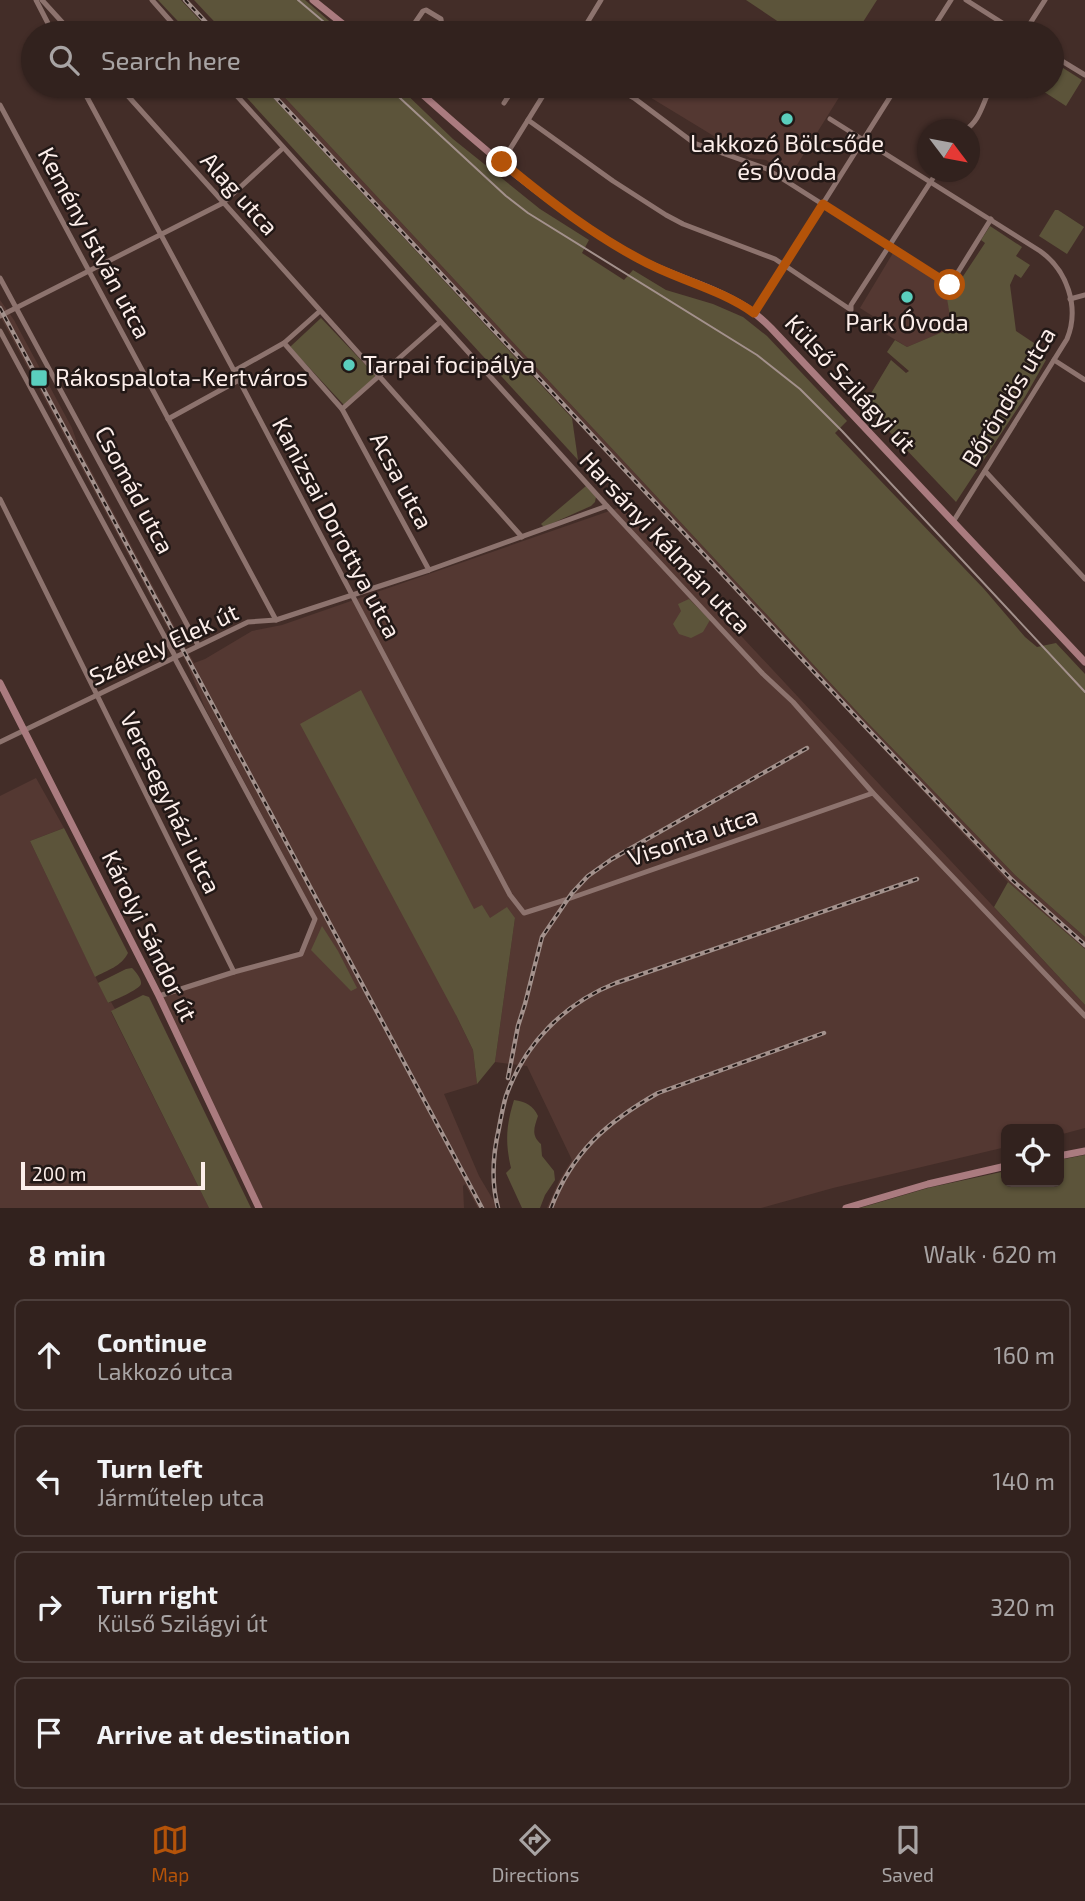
<!DOCTYPE html>
<meta charset="utf-8">
<style>
body{margin:0;font-family:"Exo 2",sans-serif;background:#3d2f2b;color:#f1f3f6}
.controls{position:absolute;right:21px;bottom:21px;display:grid;overflow:hidden;border-radius:10px;box-shadow:0 2px 5px #0004}
.controls button{width:63px;height:63px;display:grid;place-items:center;padding:0;border:0;border-bottom:2px solid #4d3f3c;background:#32221e;color:#f1f3f6;font:35px sans-serif}
.compass{position:absolute;left:917px;top:119px;width:63px;height:63px;border-radius:50%;background:#32221e;box-shadow:0 2px 5px #0004;rotate:122deg}
.scale{position:absolute;left:21px;bottom:18px;width:184px;box-sizing:border-box;padding-left:7px;border:4px solid #fceeea;border-top:0;font-size:19px;line-height:24px;white-space:nowrap;color:#fceeea;-webkit-text-stroke:5px #221816;paint-order:stroke}
.stop{position:absolute;width:21px;height:21px;margin:-16px;border:5px solid #b45309;border-radius:50%;background:#fff}
.stop.end{background:#b45309;border-color:#fff;box-shadow:0 2px 7px #0008}
.list{margin:0;padding:0;list-style:none}
h2{display:flex;justify-content:space-between;align-items:center;height:91px;margin:0;padding:0 28px;font-size:30px}
h2 small{font-size:23px;font-weight:400;color:#a8a4a4}
.list li{display:grid;grid-template-columns:46px 1fr auto;gap:21px;align-items:center;box-sizing:border-box;height:112px;margin:0 14px 14px;padding:0 14px;border:2px solid #4d3f3c;border-radius:10px}
.list b{display:block;font-size:26px;white-space:nowrap}
.list p{margin:0;font-size:23px;white-space:nowrap;color:#a8a4a4}
.list em{font-size:23px;font-style:normal;color:#a8a4a4}
.icon{flex:none;width:38px;height:38px;fill:none;stroke:currentColor;stroke-width:2;stroke-linecap:round;stroke-linejoin:round}
.map{position:relative;flex:none;width:1085px;height:1208px;overflow:hidden}
.search{position:absolute;background:#32221e;box-shadow:0 2px 5px #0004;left:21px;right:21px;top:21px;height:77px;display:flex;align-items:center;gap:18px;box-sizing:border-box;padding:0 24px;border-radius:38px;color:#a8a4a4;font-size:26px}
.sheet{height:595px;background:#32221e}
nav{display:flex;justify-content:space-around;align-items:center;box-sizing:border-box;height:98px;border-top:2px solid #4d3f3c;background:#32221e;font-size:19px;color:#a8a4a4}
nav a{display:grid;justify-items:center;gap:4px}
nav .on{color:#b45309}
.map>svg:first-child{display:block}
.built{fill:#543832}
.green{fill:#5c543a}
.lines{fill:none;stroke-linecap:round;stroke-linejoin:round}
.street{stroke:#8d736e;stroke-width:5}
.secondary{stroke:#aa7b7f;stroke-width:7}
.tram{stroke:#a3918c;stroke-width:2}
.rail-casing{stroke:#a3918c;stroke-width:4.5}
.rail{stroke:#221816;stroke-width:2;stroke-dasharray:5;stroke-linecap:butt}
.route{stroke:#b45309;stroke-width:9}
.poi-dot{fill:#5acebd;stroke:#221816;stroke-width:2.5}
.labels{text-anchor:middle;stroke-width:5;stroke-linejoin:round;paint-order:stroke}
.poi-label{font-size:24px;fill:#fceeea;stroke:#221816}
.street-label{font-size:24px;fill:#fceeea;stroke:#221816}
</style>
<div class="map">
<svg width="1085" height="1208" viewBox="0 0 1085 1208">
<rect width="100%" height="100%" fill="#432d28"/>
<!-- built -->
<g class="built">
<polygon points="262,86 274,86 864,719 1015,875 1085,937 1085,949 1008,882"/>
<polygon points="654,86 842,86 843,91 790,176 766,160 750,158 648,96"/>
<polygon points="893,253 945,286 953,328 907,347 881,331 879,320 860,308"/>
<polygon points="0,300 14,320 72,428 79,448 194,663 205,659 252,631 282,625 621,507 1085,1005 1085,1128 1059,1135 1059,1129 1006,1129 1006,1147 833,1188 761,1208 547,1208 559,1181 572,1160 527,1066 495,1062 515,918 456,1015 473,1050 477,1084 444,1094 479,1176 498,1208 478,1208 465,1184 463,1186 464,1208 263,1208 158,997 303,954 317,918 205,708 188,666 0,316"/>
<polygon points="36,778 64,828 30,841 108,1003 111,1002 115,1009 111,1012 209,1208 0,1208 0,796"/>
</g>
<!-- green -->
<g class="green">
<polygon points="158,0 181,0 212,33 189,33"/>
<polygon points="194,0 305,0 343,33 225,33"/>
<polygon points="746,0 877,0 856,33 795,33"/>
<polygon points="1052,61 1082,80 1066,106 1035,86 1052,86"/>
<polygon points="236,86 262,86 572,418 578,460"/>
<polygon points="274,86 398,86 453,139 540,209 589,240 582,253 624,280 633,270 666,290 713,304 743,317 767,336 847,421 835,433 984,589 1025,637 1037,647 1056,643 1085,674 1085,937 1015,875 864,719"/>
<polygon points="1055,210 1058,210 1084,227 1067,254 1039,236"/>
<polygon points="990,226 1022,247 1016,256 1030,265 1021,278 1015,274 1010,285 1016,331 1040,347 1037,353 1046,360 1025,397 956,502 864,405 891,360 906,373 909,371 887,352 895,340 907,347 952,328 945,287 954,290 985,243 981,240"/>
<polygon points="321,318 376,376 344,405 290,347"/>
<polygon points="586,486 596,497 595,502 591,506 544,527 541,524"/>
<polygon points="689,599 710,620 703,632 691,638 679,634 673,624 681,611 678,604"/>
<polygon points="361,690 474,909 482,905 490,918 507,907 515,918 495,1062 477,1084 473,1050 456,1015 300,724"/>
<path d="M64 828 128 953C121 967 107 970 95 977L30 841Z"/>
<polygon points="1008,882 1085,949 1085,1005 994,907"/>
<polygon points="322,926 338,951 357,988 351,991 311,950"/>
<path d="M132 968C135 971 142 979 141 984 139 990 114 1000 108 1003L98 983 126 969Z"/>
<polygon points="143,995 149,997 251,1208 209,1208 111,1011"/>
<path d="M514 1100C526 1102 533 1105 538 1116 534 1128 531 1135 541 1144L542 1156 554 1171 555 1180 545 1195 540 1208H522L506 1173 511 1168C505 1142 506 1126 514 1100Z"/>
<polygon points="1085,1155 1085,1208 860,1208 928,1188 1006,1171 1006,1182 1059,1182 1059,1160"/>
</g>
<g class="lines">
<!-- street -->
<g class="street">
<polyline points="36,0 53,33"/>
<polyline points="42,0 72,33"/>
<polyline points="152,0 181,33"/>
<polyline points="966,0 1018,33"/>
<polyline points="408,33 423,11 426,10 441,19 443,33"/>
<polyline points="581,33 601,0"/>
<polyline points="930,33 951,0"/>
<polyline points="1024,33 1045,0"/>
<polyline points="1052,55 1085,75"/>
<polyline points="81,86 239,380 510,895 524,913 565,900 873,793"/>
<polyline points="119,86 379,376 342,409 284,343 320,311"/>
<polyline points="228,86 607,506 763,674 793,702 873,793 1085,1016"/>
<polyline points="613,86 634,98 694,143 767,169 950,285 991,219"/>
<polyline points="504,103 515,86"/>
<polyline points="0,105 276,620"/>
<path d="M830 119 1040 251C1067 270 1080 307 1067 339L953 522"/>
<polyline points="528,120 613,181 666,215 683,224 775,259 851,310 851,305 937,172"/>
<path d="M965 130C981 121 983 100 992 86"/>
<polyline points="502,162 549,86"/>
<polyline points="0,278 198,645"/>
<polyline points="1070,299 1085,295"/>
<polyline points="754,313 897,86"/>
<polyline points="0,316 223,203 283,148"/>
<polyline points="440,322 379,376 522,537"/>
<polyline points="0,331 175,656"/>
<polyline points="1054,360 1085,380"/>
<polyline points="234,371 284,343"/>
<polyline points="342,409 429,570"/>
<polyline points="168,419 239,380"/>
<polyline points="985,471 1085,579"/>
<polyline points="0,499 234,972"/>
<polyline points="0,742 248,622 276,620 429,570 607,506"/>
<polyline points="159,996 234,972 301,954 315,919 174,657"/>
</g>
<!-- secondary -->
<g class="secondary">
<polyline points="313,0 354,33"/>
<path d="M413 86C482 148 553 210 634 256 669 276 712 285 746 307 755 313 763 320 771 328L1085 662"/>
<polyline points="0,683 159,996 259,1208"/>
<polyline points="1059,1156 1085,1151"/>
<polyline points="846,1208 928,1184 1006,1166"/>
</g>
<!-- tram -->
<g class="tram">
<polyline points="298,0 337,33"/>
<polyline points="387,86 506,196 528,213 757,355 800,389 842,431 1085,692"/>
</g>
<defs>
<g id="rail">
<polyline points="185,0 216,33"/>
<polyline points="265,86 861,722 1011,879 1085,945"/>
<polyline points="0,308 482,1208"/>
<polyline points="508,1078 518,1026 525,1004 542,937 572,893 588,876 612,859 807,748"/>
<path d="M498 1208C491 1182 493 1154 499 1128 501 1117 503 1106 506 1096 525 1043 565 1003 616 983L917 879"/>
<path d="M551 1208C572 1152 607 1122 658 1093L824 1033"/>
</g>
</defs>
<!-- rail casing -->
<use href="#rail" class="rail-casing"/>
<!-- rail -->
<use href="#rail" class="rail"/>
</g>
<g class="lines">
<!-- route -->
<path class="route" d="M502 162C548 200 594 236 647 263 682 281 722 290 754 313L823 204 950 285"/>
</g>
<!-- markers -->
<g class="poi-dot">
<circle cx="787" cy="119" r="7"/>
<circle cx="907" cy="297" r="7"/>
<circle cx="349" cy="365" r="7"/>
<rect x="30" y="369" width="18" height="18" rx="3.5"/>
</g>
<g class="labels">
<!-- poi labels -->
<g class="poi-label">
<text x="787" y="152">Lakkozó Bölcsőde<tspan x="787" dy="28">és Óvoda</tspan></text>
<text x="907" y="331">Park Óvoda</text>
<text x="363" y="373" text-anchor="start">Tarpai focipálya</text>
<text x="55" y="386" text-anchor="start">Rákospalota-Kertváros</text>
</g>
<!-- street labels -->
<g class="street-label">
<text transform="translate(239 194) rotate(48)" y="8">Alag utca</text>
<text transform="translate(94 243) rotate(62)" y="8">Kemény István utca</text>
<text transform="translate(850 384) rotate(47)" y="8">Külső Szilágyi út</text>
<text transform="translate(1009 397) rotate(-59)" y="8">Bőröndös utca</text>
<text transform="translate(401 481) rotate(62)" y="8">Acsa utca</text>
<text transform="translate(134 490) rotate(62)" y="8">Csomád utca</text>
<text transform="translate(336 528) rotate(62)" y="8">Kanizsai Dorottya utca</text>
<text transform="translate(665 543) rotate(47)" y="8">Harsányi Kálmán utca</text>
<text transform="translate(164 645) rotate(-25)" y="8">Székely Elek út</text>
<text transform="translate(170 803) rotate(64)" y="8">Veresegyházi utca</text>
<text transform="translate(693 837) rotate(-19)" y="8">Visonta utca</text>
<text transform="translate(149 936) rotate(64)" y="8">Károlyi Sándor út</text>
</g>
</g>
</svg>
<div class="controls">
<button><svg class="icon" aria-label="locate" viewBox="0 0 24 24"><circle cx="12" cy="12" r="6"/><path d="M12 2v4M12 18v4M2 12h4M18 12h4"/></svg></button>
</div>
<svg class="compass" viewBox="-18 -18 36 36"><path d="M0-13l5 13h-10z" fill="#e53935"/><path d="M0 13l5-13h-10z" fill="#a8a4a4"/></svg>
<div class="scale">200 m</div>
<div class="stop" style="left:950px;top:285px"></div>
<div class="stop end" style="left:502px;top:162px"></div>
<div class="search"><svg class="icon" aria-label="search" viewBox="0 0 24 24"><circle cx="10" cy="10" r="6"/><path d="M15 15l6 6"/></svg>Search here</div>
</div>
<section class="sheet">
<h2>8 min<small>Walk · 620 m</small></h2>
<ul class="list">
<li><svg class="icon" aria-label="ahead" viewBox="0 0 24 24"><path d="M12 20V5M6 11l6-6 6 6"/></svg><div><b>Continue</b><p>Lakkozó utca</p></div><em>160 m</em></li>
<li><svg class="icon" aria-label="left" viewBox="0 0 24 24"><path d="M17 20v-9H6M10 6l-5 5 5 5"/></svg><div><b>Turn left</b><p>Járműtelep utca</p></div><em>140 m</em></li>
<li><svg class="icon" aria-label="right" viewBox="0 0 24 24"><path d="M7 20v-9h11M14 6l5 5-5 5"/></svg><div><b>Turn right</b><p>Külső Szilágyi út</p></div><em>320 m</em></li>
<li><svg class="icon" aria-label="arrive" viewBox="0 0 24 24"><path d="M6 21V4h12l-3 4 3 4H6"/></svg><div><b>Arrive at destination</b></div></li>
</ul>
</section>
<nav>
<a class="on"><svg class="icon" aria-label="map" viewBox="0 0 24 24"><path d="M3 6l6-2 6 2 6-2v14l-6 2-6-2-6 2zM9 4v14M15 6v14"/></svg>Map</a>
<a><svg class="icon" aria-label="directions" viewBox="0 0 24 24"><path d="M12 3l9 9-9 9-9-9zM9 14v-3h6M13 9l2 2-2 2"/></svg>Directions</a>
<a><svg class="icon" aria-label="saved" viewBox="0 0 24 24"><path d="M7 4h10v16l-5-4-5 4z"/></svg>Saved</a>
</nav>
